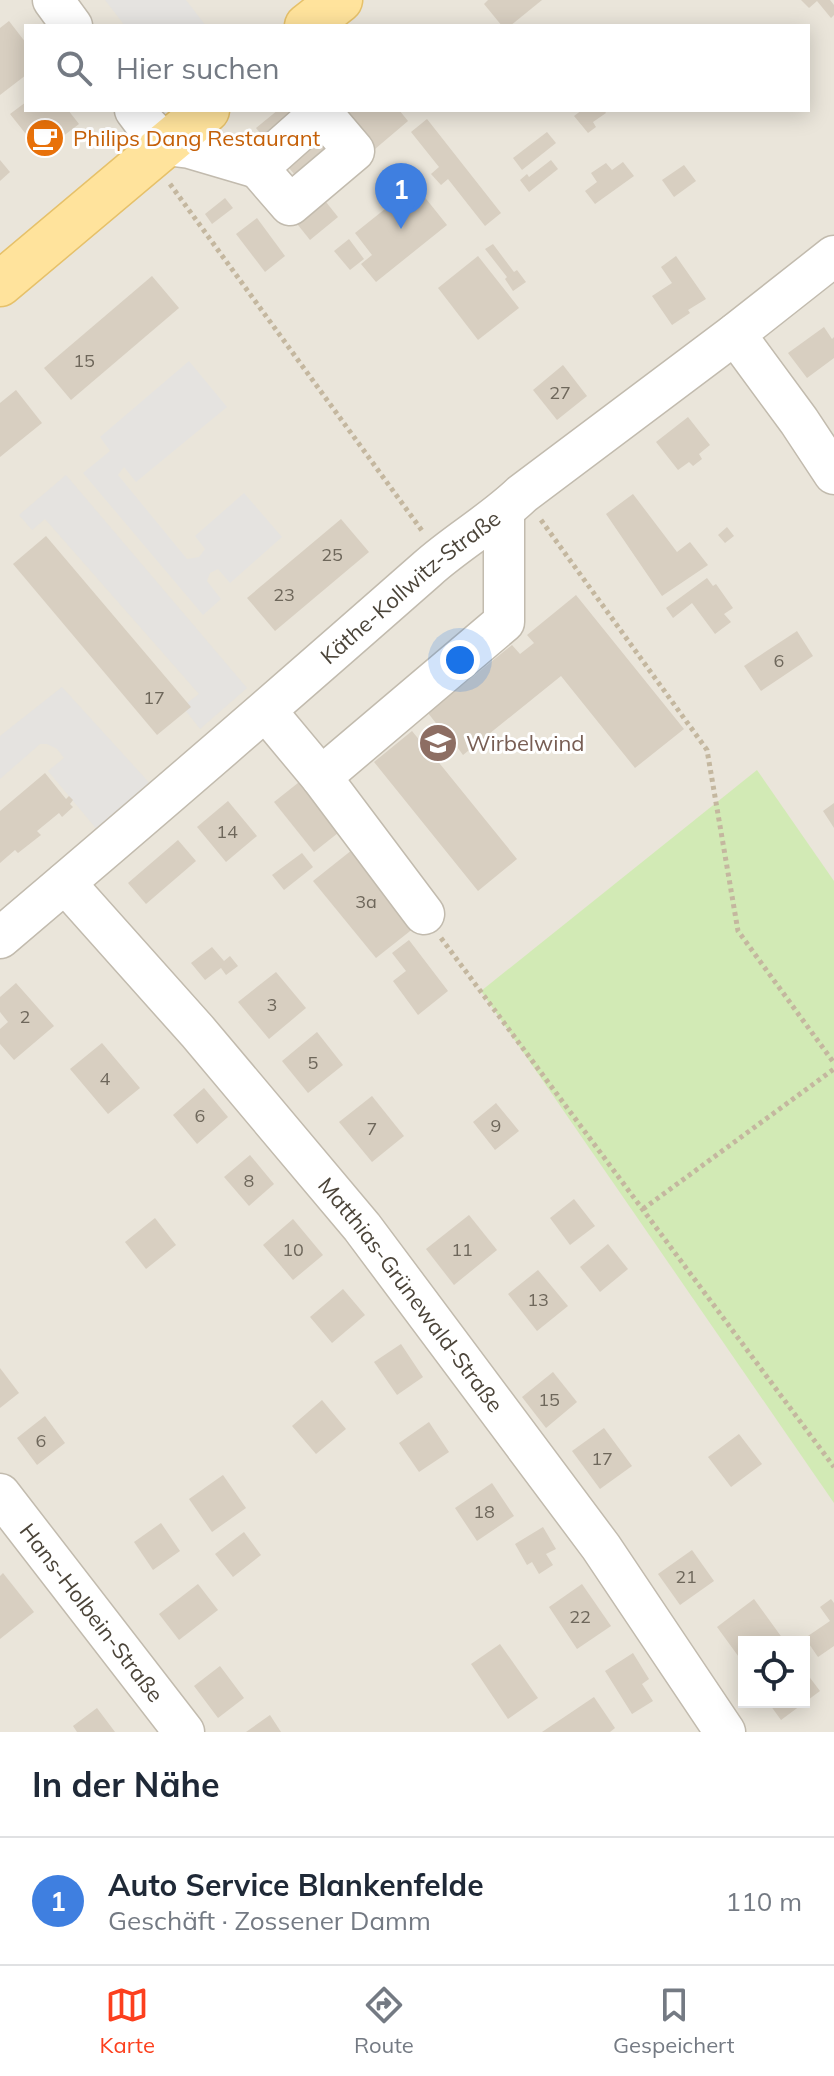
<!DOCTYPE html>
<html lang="de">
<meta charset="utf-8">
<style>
body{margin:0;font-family:Mulish,sans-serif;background:#f6f6f7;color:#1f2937}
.controls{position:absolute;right:24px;bottom:24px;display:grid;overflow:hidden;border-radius:0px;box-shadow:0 4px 20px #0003}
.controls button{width:72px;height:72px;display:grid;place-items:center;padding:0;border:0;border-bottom:2px solid #e0e1e3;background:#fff;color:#1f2937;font:40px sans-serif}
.you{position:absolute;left:460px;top:660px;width:28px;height:28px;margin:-20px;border:6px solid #fff;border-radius:50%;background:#1a73e8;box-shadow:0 0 0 12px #1a73e833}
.badge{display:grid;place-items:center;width:52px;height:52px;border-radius:50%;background:#fc3f1d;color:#fff;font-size:26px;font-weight:700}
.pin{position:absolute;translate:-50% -66px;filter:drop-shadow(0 2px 4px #0008)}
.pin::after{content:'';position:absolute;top:42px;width:28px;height:24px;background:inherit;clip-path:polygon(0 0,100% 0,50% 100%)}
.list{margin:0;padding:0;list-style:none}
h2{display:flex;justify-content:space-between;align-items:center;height:104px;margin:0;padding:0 32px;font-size:34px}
h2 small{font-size:26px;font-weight:400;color:#747a83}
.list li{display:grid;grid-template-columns:52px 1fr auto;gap:24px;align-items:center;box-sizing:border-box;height:128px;padding:0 32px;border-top:2px solid #e0e1e3}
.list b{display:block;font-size:30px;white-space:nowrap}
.list p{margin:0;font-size:26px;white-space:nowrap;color:#747a83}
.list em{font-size:26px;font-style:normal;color:#747a83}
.icon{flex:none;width:44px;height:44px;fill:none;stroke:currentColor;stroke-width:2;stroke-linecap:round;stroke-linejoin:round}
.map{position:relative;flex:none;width:834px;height:1732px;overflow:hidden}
.search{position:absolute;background:#fff;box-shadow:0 4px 20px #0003;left:24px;right:24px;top:24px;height:88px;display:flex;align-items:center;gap:20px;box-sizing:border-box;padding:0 28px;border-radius:0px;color:#747a83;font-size:30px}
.sheet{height:232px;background:#fff}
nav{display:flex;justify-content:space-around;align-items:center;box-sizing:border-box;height:112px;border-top:2px solid #e0e1e3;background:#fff;font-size:22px;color:#747a83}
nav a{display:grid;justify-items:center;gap:4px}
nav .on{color:#fc3f1d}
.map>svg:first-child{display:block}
.residential{fill:#eae5da;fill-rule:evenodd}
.green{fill:#d2eab5}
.parking{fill:#e5e3e0}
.building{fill:#d8cfc1}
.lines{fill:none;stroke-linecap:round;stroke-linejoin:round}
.minor-casing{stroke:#c2bbae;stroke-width:43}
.major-casing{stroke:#e6c16a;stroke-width:47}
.path{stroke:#c4b79f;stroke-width:5;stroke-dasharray:4 4;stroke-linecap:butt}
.minor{stroke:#fff;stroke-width:40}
.major{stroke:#ffe39c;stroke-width:44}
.labels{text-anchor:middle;stroke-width:6;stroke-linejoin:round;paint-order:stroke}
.number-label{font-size:18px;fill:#6e675b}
.food-label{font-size:22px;fill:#c56008;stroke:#fff;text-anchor:start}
.street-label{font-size:22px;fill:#4b4439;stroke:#fff}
.education-label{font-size:22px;fill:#785e54;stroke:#fff;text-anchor:start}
</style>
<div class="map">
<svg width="834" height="1732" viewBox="0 0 834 1732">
<rect width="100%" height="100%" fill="#f6f3ec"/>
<!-- residential -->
<path class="residential" d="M0 0H834V1732H0ZM26 26H808V110H26ZM744 1642H804V1702H744Z"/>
<!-- green -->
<polygon class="green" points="757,770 834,881 834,1503 481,991"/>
<!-- parking -->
<g class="parking">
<polygon points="105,0 186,0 206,26 125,26"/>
<polygon points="189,361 227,407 136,482 124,467 118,475 187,559 199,557 205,549 195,536 244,493 282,537 230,583 218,569 210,573 207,581 221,599 203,615 83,473 110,451 100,437"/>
<polygon points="66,475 247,688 200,729 186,711 187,703 199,694 45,519 32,530 19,515"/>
<polygon points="62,687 154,788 99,832 48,771 64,758 57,749 47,744 40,744 0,779 0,736"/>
</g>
<!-- building -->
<g class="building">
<polygon points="488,0 542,0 510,26 502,26 484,4"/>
<polygon points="801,0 830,0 834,5 834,15 831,18 817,1 809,8"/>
<polygon points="9,21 26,43 26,75 0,95 0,28"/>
<polygon points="26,102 26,110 68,110 79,124 41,153 10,114"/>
<polygon points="278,110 399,110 408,121 375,149 354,123 337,149 299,180 256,128"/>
<polygon points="582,110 604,110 606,113 593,122 596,127 588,133 574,116"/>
<polygon points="427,119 501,213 485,226 448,179 441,185 431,174 439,167 411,132"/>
<polygon points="547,132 556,143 522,170 513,158"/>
<polygon points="0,160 10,172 0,181"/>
<polygon points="551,160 558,169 529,192 520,180 527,174 529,177"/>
<polygon points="623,162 634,176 595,204 585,191 597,182 591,173 606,163 612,170"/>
<polygon points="684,165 696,181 674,197 662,180"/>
<polygon points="415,185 447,225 376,282 361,264 372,255 355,233"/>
<polygon points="322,197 338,217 310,240 294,220"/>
<polygon points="225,198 233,208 212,224 205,214"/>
<polygon points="257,218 285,256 265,272 236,234"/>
<polygon points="349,239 364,259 350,270 334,251"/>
<polygon points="493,244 514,272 517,270 526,282 513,291 505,279 507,277 485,249"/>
<polygon points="478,256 519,308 478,340 438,288"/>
<polygon points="676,256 706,299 688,310 690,313 672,325 652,296 672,283 661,267"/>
<polygon points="152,276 179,308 71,400 44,368"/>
<polygon points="824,327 832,339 834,337 834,358 807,378 788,353"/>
<polygon points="563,365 587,396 557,420 533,390"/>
<polygon points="16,390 42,423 0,457 0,403"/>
<polygon points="688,417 710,445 699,454 702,459 693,466 689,462 678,470 656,442"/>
<polygon points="633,494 677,552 690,542 708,565 662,596 606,514"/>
<polygon points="341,519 369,552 275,631 247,598"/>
<polygon points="727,527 734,536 725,543 718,535"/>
<polygon points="46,536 191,707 157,735 13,564"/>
<polygon points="707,578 713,586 716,584 733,608 724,614 731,622 715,634 692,603 673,618 666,608"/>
<polygon points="576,595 684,729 635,768 561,676 463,755 455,744 436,759 517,859 478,891 374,762 412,731 421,742 439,727 428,713 512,645 520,654 534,643 527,635"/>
<polygon points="797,631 813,656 761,691 744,666"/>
<polygon points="45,773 66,799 69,796 73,800 70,804 73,807 62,817 59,813 37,831 41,835 18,853 15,850 0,863 0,811"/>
<polygon points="303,779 343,829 314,852 274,802"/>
<polygon points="228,801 257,836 226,862 197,827"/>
<polygon points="834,803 834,828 823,811"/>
<polygon points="178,840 196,861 146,904 128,883"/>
<polygon points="357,846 419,924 376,958 313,881"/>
<polygon points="302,853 313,867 284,890 272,875"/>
<polygon points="409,940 448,991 418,1015 393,981 406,971 392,953"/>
<polygon points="212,947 224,961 230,956 238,966 226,975 221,968 205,980 191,963"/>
<polygon points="276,972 306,1008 269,1039 238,1002"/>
<polygon points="16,983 54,1026 14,1060 0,1044 0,1029 8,1022 0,1012 0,997"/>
<polygon points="317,1032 343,1065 308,1093 282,1061"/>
<polygon points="102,1043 140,1088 108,1114 70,1069"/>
<polygon points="204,1088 228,1117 197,1144 173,1115"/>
<polygon points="372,1096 404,1136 372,1162 339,1122"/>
<polygon points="496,1103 519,1131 495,1150 473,1122"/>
<polygon points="250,1155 274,1184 249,1206 224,1177"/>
<polygon points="574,1199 595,1226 570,1245 550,1218"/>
<polygon points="469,1215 497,1250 454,1285 426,1249"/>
<polygon points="155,1218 176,1245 146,1269 125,1242"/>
<polygon points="293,1219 323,1255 293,1280 263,1245"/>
<polygon points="608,1244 628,1269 600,1292 580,1267"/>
<polygon points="538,1270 568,1306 537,1331 508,1294"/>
<polygon points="343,1289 365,1315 332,1343 310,1317"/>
<polygon points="401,1344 423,1377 397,1395 374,1362"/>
<polygon points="0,1368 19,1393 0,1408"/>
<polygon points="553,1372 577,1402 546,1428 522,1397"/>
<polygon points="322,1400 346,1429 316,1454 292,1426"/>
<polygon points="45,1416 65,1443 37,1465 17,1438"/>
<polygon points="429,1422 449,1452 419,1472 399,1443"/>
<polygon points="604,1428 632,1466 600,1489 572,1451"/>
<polygon points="739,1434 762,1464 731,1487 708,1457"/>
<polygon points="223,1475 246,1508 212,1532 189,1499"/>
<polygon points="492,1483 514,1516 477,1541 455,1508"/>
<polygon points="161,1523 180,1551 153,1570 134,1542"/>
<polygon points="543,1527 556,1549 546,1554 553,1565 539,1574 532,1562 527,1565 515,1544"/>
<polygon points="244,1532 261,1555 233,1577 215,1554"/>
<polygon points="692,1550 714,1581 680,1605 658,1574"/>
<polygon points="3,1573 34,1612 0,1639 0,1576"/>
<polygon points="198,1584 218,1610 179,1640 159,1614"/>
<polygon points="582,1584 611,1626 577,1649 549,1607"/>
<polygon points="754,1599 783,1639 780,1642 744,1642 744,1664 717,1627"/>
<polygon points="831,1599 834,1603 834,1646 818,1657 805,1638 830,1621 820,1607"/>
<polygon points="500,1644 538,1698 508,1719 471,1664"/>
<polygon points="633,1653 649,1679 642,1684 653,1701 632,1714 605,1671"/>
<polygon points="220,1666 244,1698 218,1718 194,1686"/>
<polygon points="804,1670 820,1691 781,1720 768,1702 804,1702"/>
<polygon points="594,1697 615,1728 610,1732 542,1732"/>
<polygon points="97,1708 115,1732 77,1732 73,1726"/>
<polygon points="270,1715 281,1732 246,1732"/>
</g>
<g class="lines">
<defs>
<g id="minor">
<polyline points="53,0 72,26"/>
<polyline points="135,110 147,126 166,145 190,148 258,168 321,112 320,110"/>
<polyline points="258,168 290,205 354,151 321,112"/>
<polyline points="735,334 799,421 834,474"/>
<polyline points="266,711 321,777 424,914"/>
<polyline points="321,777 504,622 504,511"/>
<path id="s1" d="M65 883 198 1032 362 1227 601 1547 725 1732"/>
<path id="s2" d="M0 938C144 816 286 693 427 569 457 542 493 522 522 494L735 334 834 256"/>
<path id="s3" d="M0 1494 184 1732"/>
</g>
<g id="major">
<polyline points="307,26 340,0"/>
<polyline points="0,284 207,110"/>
</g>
</defs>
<!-- minor casing -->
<use href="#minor" class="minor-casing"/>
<!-- major casing -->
<use href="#major" class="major-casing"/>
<!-- path -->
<g class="path">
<polyline points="170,184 423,532"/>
<polyline points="541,520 707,750 738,931 834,1063"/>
<polyline points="441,938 834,1467"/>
<polyline points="643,1209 834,1069"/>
</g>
<!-- minor -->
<use href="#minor" class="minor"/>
<!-- major -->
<use href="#major" class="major"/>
</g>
<!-- icons -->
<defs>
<symbol id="cafe-disc" viewBox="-11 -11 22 22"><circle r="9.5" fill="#e8710a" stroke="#fff"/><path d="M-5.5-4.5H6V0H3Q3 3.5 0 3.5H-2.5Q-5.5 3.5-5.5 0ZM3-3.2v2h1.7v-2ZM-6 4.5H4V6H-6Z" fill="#fff"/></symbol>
<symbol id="school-disc" viewBox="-11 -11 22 22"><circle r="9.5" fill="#8d6e63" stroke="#fff"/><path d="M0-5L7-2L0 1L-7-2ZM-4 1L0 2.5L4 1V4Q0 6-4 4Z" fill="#fff"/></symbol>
</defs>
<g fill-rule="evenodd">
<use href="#cafe-disc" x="23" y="116" width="44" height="44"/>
<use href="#school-disc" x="416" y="721" width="44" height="44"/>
</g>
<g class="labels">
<!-- number labels -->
<g class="number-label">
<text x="84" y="367">15</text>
<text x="560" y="399">27</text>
<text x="332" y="561">25</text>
<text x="284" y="601">23</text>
<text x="779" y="667">6</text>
<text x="154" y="704">17</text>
<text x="227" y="838">14</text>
<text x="366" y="908">3a</text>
<text x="272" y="1011">3</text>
<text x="25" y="1023">2</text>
<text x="313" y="1069">5</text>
<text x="105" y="1085">4</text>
<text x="200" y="1122">6</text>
<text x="496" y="1132">9</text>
<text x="372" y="1135">7</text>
<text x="249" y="1187">8</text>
<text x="293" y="1256">10</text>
<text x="462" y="1256">11</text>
<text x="538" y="1306">13</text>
<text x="549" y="1406">15</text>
<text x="41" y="1447">6</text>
<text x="602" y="1465">17</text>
<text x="484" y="1518">18</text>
<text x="686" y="1583">21</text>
<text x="580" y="1623">22</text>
</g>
<!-- food labels -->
<g class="food-label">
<text x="73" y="146">Philips Dang Restaurant</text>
</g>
<!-- street labels -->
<g class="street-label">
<text dy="8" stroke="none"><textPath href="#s2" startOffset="540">Käthe-Kollwitz-Straße</textPath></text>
<text dy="8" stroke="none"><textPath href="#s1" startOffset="538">Matthias-Grünewald-Straße</textPath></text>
<text dy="8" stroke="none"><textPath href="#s3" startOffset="150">Hans-Holbein-Straße</textPath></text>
</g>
<!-- education labels -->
<g class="education-label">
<text x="466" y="751">Wirbelwind</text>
</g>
</g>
</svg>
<div class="controls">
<button><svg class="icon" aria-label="locate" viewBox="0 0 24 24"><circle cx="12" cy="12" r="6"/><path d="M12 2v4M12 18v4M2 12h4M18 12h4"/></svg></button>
</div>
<div class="you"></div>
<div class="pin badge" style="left:401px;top:229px;background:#3f7fe0">1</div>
<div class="search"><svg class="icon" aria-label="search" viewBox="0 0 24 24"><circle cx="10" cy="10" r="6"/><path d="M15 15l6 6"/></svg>Hier suchen</div>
</div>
<section class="sheet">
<h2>In der Nähe<small></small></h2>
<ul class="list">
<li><span class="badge" style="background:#3f7fe0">1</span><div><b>Auto Service Blankenfelde</b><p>Geschäft · Zossener Damm</p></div><em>110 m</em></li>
</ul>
</section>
<nav>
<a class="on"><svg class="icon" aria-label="map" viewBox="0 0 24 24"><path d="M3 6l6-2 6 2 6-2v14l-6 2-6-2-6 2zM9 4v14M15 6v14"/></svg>Karte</a>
<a><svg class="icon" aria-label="directions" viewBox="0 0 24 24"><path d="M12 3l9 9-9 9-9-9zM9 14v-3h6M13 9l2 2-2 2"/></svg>Route</a>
<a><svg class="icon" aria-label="saved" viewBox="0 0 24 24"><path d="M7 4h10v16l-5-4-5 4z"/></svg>Gespeichert</a>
</nav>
